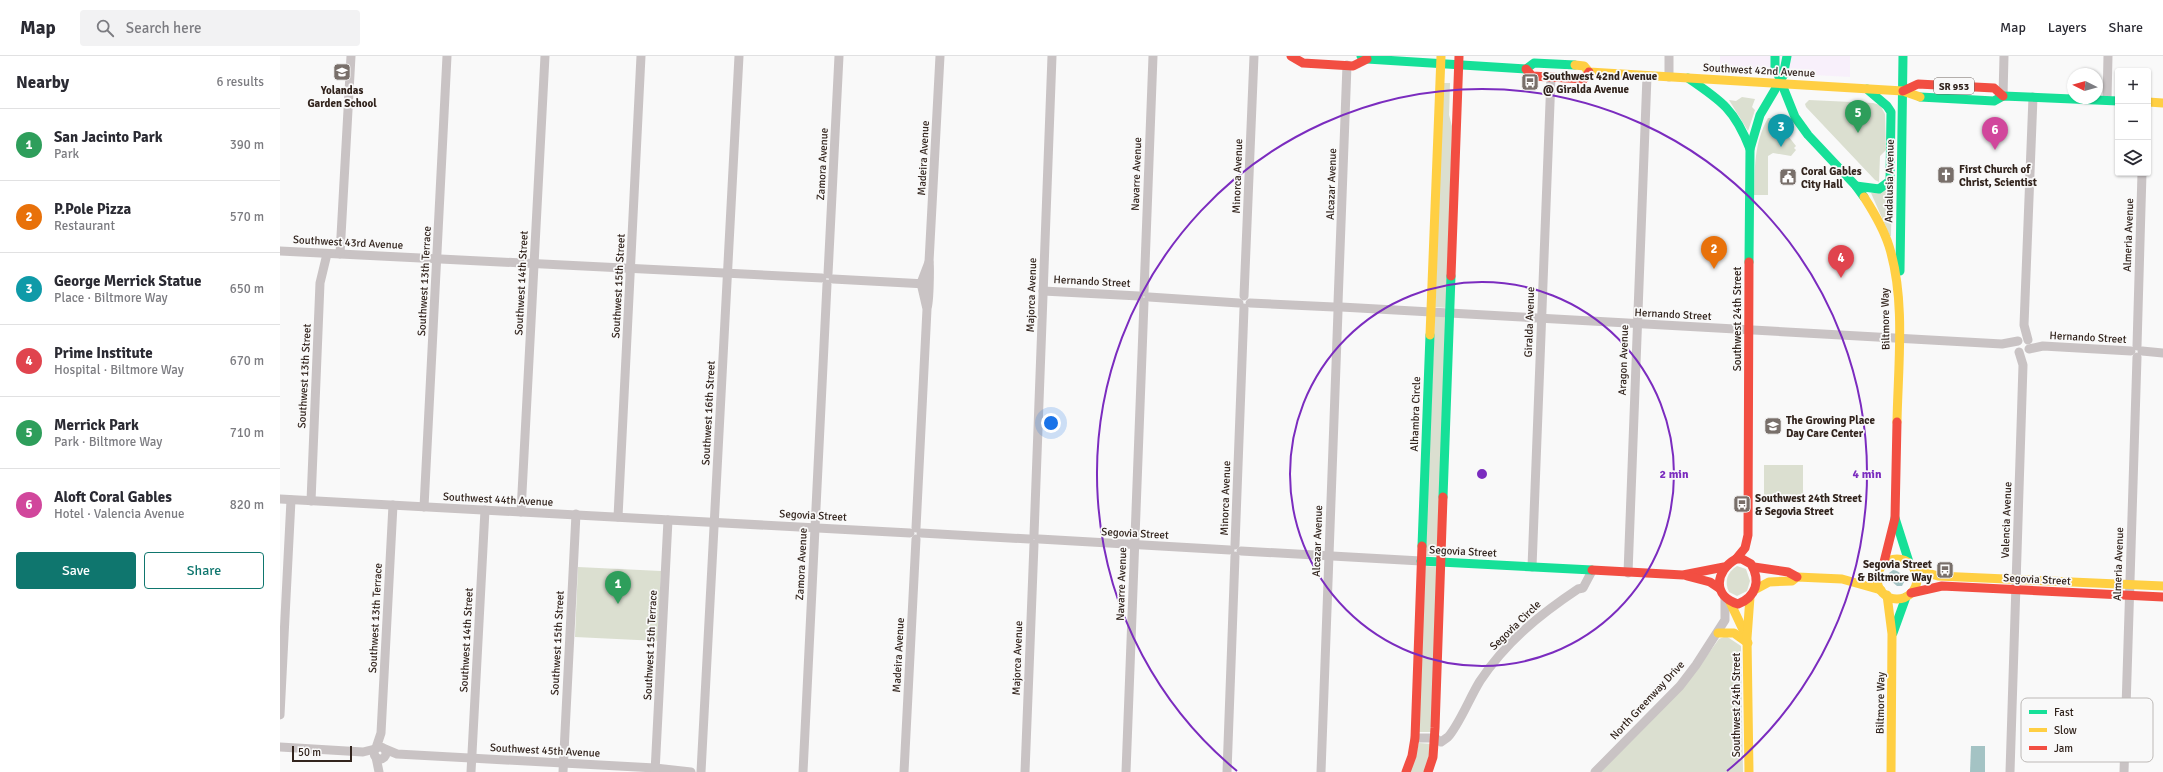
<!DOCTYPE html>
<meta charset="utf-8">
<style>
body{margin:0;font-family:Signika,sans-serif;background:#f2f2f3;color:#2b2b33}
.controls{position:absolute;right:12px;top:12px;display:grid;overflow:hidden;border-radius:4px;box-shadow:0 1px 3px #0004}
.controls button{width:36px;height:36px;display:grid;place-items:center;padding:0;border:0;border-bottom:1px solid #e1e1e2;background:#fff;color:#2b2b33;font:20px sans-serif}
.compass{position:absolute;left:1787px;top:12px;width:36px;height:36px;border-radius:50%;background:#fff;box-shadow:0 1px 3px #0004;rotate:275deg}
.scale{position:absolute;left:12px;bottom:10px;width:60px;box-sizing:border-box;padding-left:4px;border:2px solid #32241d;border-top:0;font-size:11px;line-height:14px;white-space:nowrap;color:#32241d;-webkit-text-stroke:3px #f9f9f9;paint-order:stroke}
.you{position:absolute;left:771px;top:367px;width:14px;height:14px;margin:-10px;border:3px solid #fff;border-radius:50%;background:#1a73e8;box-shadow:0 0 0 6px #1a73e833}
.badge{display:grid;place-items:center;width:26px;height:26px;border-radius:50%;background:#0f766e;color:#fff;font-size:13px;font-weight:700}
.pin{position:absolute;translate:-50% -33px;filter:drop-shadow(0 1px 2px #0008)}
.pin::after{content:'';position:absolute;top:21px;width:14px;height:12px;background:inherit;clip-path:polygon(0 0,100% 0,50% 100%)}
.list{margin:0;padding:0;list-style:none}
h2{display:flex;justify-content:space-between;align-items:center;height:52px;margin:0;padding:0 16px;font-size:17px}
h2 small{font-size:13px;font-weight:400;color:#7c7c81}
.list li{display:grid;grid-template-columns:26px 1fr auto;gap:12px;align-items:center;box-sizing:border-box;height:72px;padding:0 16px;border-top:1px solid #e1e1e2}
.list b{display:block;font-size:15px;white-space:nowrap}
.list p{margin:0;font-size:13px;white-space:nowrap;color:#7c7c81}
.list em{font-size:13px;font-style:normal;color:#7c7c81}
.actions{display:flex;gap:8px;padding:12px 16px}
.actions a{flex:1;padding:9px 0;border:1px solid #0f766e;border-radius:4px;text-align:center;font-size:14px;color:#0f766e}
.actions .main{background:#0f766e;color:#fff}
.icon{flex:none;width:22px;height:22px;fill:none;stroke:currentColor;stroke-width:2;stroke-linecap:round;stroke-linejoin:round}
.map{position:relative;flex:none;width:1883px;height:716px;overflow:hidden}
header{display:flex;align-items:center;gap:24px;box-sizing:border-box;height:56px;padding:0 20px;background:#fff;border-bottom:1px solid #e1e1e2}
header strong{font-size:19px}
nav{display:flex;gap:22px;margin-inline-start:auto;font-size:14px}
.search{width:280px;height:36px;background:#f2f2f3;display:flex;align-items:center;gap:10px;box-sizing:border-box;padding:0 14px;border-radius:4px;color:#7c7c81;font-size:15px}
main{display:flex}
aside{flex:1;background:#fff}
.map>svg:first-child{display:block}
.commercial{fill:#f8f0fb}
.green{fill:#dbdfd0}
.water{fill:#a4c3c4}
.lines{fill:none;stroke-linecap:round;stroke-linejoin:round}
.street{stroke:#c9c3c4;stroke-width:9}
.fast{stroke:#16e098;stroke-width:9}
.slow{stroke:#ffcf43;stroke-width:9}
.jam{stroke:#f24e42;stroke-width:9}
.ring{fill:none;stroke:#7b2cbf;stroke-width:2}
.labels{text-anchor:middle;stroke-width:3.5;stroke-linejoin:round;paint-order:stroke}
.shield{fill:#f9f9f9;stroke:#6e645f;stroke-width:1}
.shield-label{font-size:10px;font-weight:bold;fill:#32241d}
.street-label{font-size:11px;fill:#32241d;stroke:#f9f9f9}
.poi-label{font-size:11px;font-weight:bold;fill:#32241d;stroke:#f9f9f9;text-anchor:start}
.key{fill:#f9f9f9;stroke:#bdb9b7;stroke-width:1}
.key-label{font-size:11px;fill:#32241d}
.centre{fill:#7b2cbf;stroke:#f9f9f9;stroke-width:2}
.ring-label{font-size:12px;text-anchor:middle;font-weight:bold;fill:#7b2cbf;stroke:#f9f9f9;stroke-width:3.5;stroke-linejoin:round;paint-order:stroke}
</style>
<header>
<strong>Map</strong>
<div class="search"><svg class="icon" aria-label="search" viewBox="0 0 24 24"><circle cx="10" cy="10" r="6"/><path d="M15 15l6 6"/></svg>Search here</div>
<nav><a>Map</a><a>Layers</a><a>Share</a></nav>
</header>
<main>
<aside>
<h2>Nearby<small>6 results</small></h2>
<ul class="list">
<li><span class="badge" style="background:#2e9e5b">1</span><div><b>San Jacinto Park</b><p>Park</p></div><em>390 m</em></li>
<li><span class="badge" style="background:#e8710a">2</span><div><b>P.Pole Pizza</b><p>Restaurant</p></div><em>570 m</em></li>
<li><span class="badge" style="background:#0f9aa8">3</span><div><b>George Merrick Statue</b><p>Place · Biltmore Way</p></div><em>650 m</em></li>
<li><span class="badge" style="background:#e0444e">4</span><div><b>Prime Institute</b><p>Hospital · Biltmore Way</p></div><em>670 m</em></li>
<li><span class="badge" style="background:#2e9e5b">5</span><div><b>Merrick Park</b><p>Park · Biltmore Way</p></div><em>710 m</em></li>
<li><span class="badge" style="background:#d1479c">6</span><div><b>Aloft Coral Gables</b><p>Hotel · Valencia Avenue</p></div><em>820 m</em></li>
</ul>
<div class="actions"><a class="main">Save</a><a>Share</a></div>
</aside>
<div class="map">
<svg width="1883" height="716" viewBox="0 0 1883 716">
<rect width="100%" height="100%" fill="#f9f9f9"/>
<!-- commercial -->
<polygon class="commercial" points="1440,0 1570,0 1570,21 1440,14"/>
<!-- green -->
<g class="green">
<polygon points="1163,27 1170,27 1169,59 1172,70 1167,252 1155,251"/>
<polygon points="1462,41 1475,43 1472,51 1475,54 1468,75 1449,44 1456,45"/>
<polygon points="1529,44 1593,47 1600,49 1605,58 1606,94 1600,100 1599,126 1595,124 1526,51 1525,48"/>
<path d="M1488 62H1494L1516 90 1514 92 1516 94 1511 100 1493 97 1488 100V139H1474C1475 111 1474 87 1488 62Z"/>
<polygon points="1612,133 1611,180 1610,180 1591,137"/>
<polygon points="1155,260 1166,261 1158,500 1145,500"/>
<rect x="1484" y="409" width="39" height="33"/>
<polygon points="1145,510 1158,511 1152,676 1139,676"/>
<path d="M1457 510 1466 513 1470 525 1467 535 1457 540 1449 536C1444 526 1447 516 1457 510Z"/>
<polygon points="298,511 381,515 378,585 295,581"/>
<polygon points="1446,580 1461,590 1463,716 1320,716 1407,627 1439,583"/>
<polygon points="1139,687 1152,688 1145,716 1130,716"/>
</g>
<!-- water -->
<g class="water">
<path d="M1613 514C1620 515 1624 520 1624 526L1622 530H1617L1610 524 1609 517Z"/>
<polygon points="1691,690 1705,690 1705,716 1690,716"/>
</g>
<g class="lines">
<!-- street -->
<g class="street">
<polyline points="1389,21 1389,0"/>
<polyline points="1723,40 1724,0"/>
<polyline points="1827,44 1828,0"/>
<polyline points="0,195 542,222"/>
<polyline points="60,198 71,0"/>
<polyline points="649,206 660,0"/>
<polyline points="548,218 559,0"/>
<polyline points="553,223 646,228"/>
<polyline points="763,235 859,240"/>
<polyline points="864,236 873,0"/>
<polyline points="964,240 974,0"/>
<polyline points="869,241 959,247"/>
<polyline points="970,247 1054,251"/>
<polyline points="1058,247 1067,9"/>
<polyline points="1061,251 1722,288 1738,285"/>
<polyline points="1748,284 1744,269 1753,41"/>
<polyline points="1857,290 1862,117"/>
<polyline points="1749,293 1763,290 1851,295"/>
<polyline points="1862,295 1883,297"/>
<polyline points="0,443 630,477"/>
<polyline points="31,445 40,227 47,198"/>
<polyline points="144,451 167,0"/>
<polyline points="241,456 265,0"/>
<polyline points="338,461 361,0"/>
<path d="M636 472 647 253C649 251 650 211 649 206L641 227 647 253"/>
<polyline points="641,477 749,483"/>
<polyline points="754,479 772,0"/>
<polyline points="759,483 950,494"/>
<polyline points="955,489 964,252"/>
<polyline points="961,495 1141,505"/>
<polyline points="1252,511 1271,21"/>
<polyline points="1348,517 1367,20"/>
<polyline points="0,659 11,444"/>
<path d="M1135 682H1155L1161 686 1168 681C1179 669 1190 641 1200 625 1226 586 1259 559 1298 533L1303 532 1312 515"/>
<circle cx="100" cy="697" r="6"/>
<polyline points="0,691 83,696 95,693"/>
<polyline points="96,692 101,677 113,449"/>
<polyline points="105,693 117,698 375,712 411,716"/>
<polyline points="96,701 99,716"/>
<polyline points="191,716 205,454"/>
<polyline points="283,716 296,458"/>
<polyline points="375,716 388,464"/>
<polyline points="421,716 459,0"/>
<polyline points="523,716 547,228"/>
<polyline points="624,716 636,483"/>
<polyline points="745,716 754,488"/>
<polyline points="846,716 864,246"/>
<polyline points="947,716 955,500"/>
<polyline points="1041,716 1058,255"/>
<polyline points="1315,716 1400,630 1416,609 1445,564 1445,542"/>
<polyline points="1730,716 1743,309 1739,296"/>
<polyline points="1844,716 1857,301"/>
</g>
<!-- fast -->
<g class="fast">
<polyline points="1081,0 1087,3 1246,13 1254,7 1295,9"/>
<polyline points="1495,0 1495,11 1515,61 1528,79 1576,130 1584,141"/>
<path d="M1408 22C1442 45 1455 54 1470 93"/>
<polyline points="1640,41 1714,45 1723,40 1838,45"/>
<polyline points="1576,130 1599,133 1610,125 1611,56 1607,50 1587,33"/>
<polyline points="1469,206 1470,93 1480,59 1503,20 1507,0"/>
<polyline points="1620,215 1623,0"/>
<polyline points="1163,441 1171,220"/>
<polyline points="1615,462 1629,506"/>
<polyline points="1142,490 1150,279"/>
<polyline points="1141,505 1312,514"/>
<polyline points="1613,577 1626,541"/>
</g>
<!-- slow -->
<g class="slow">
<polyline points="1295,9 1304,10 1309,16 1623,35 1640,41"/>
<polyline points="1868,46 1883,47"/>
<path d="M1584 141C1593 155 1604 174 1609 190 1626 244 1618 310 1617 366"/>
<polyline points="1150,279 1161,0"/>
<circle cx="1617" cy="523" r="20"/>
<polyline points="1634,513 1658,520 1883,530"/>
<polyline points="1476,533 1489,526 1512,525 1517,521 1562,523 1601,534"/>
<polyline points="1607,539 1612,578 1611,716"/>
<polyline points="1450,546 1466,580"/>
<polyline points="1438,577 1454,577 1468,587"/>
<polyline points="1469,716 1467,582 1470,541"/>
</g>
<!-- jam -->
<g class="jam">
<polyline points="1011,0 1023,7 1073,10 1087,3"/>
<polyline points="1246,13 1252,20 1304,23 1309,16"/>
<polyline points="1623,35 1638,28 1714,32 1723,40"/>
<polyline points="1171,220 1179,0"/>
<polyline points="1456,503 1465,492 1468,479 1469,206"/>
<path d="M1456 503H1462L1471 508C1481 525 1476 541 1458 548 1432 540 1435 515 1456 503Z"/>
<polyline points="1604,506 1615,462 1617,366"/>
<polyline points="1474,511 1508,516 1517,521"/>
<polyline points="1312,514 1403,519 1444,511"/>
<polyline points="1407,520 1430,526 1439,532"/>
<polyline points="1631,537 1662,530 1883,541"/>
<polyline points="1126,716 1132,700 1135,682 1142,490"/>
<polyline points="1148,716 1153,701 1155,672 1163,441"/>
</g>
</g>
<!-- distance rings -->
<g class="ring">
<circle cx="1202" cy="418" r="192"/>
<path d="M957 715A385 385 0 1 1 1447 715"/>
</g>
<!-- icons -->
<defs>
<symbol id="school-square" viewBox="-11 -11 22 22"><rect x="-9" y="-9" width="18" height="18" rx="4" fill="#786f6a" stroke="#f9f9f9"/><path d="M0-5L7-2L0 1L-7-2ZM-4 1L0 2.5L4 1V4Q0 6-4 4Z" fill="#fff"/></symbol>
<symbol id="bus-square" viewBox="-11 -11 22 22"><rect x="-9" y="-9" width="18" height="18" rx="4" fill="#786f6a" stroke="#f9f9f9"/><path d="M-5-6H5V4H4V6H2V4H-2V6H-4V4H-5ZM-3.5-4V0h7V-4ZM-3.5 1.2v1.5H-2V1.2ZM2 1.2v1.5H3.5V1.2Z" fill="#fff"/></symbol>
<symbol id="church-square" viewBox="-11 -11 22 22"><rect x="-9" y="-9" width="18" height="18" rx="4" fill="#786f6a" stroke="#f9f9f9"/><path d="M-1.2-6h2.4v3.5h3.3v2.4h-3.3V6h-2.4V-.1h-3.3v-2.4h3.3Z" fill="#fff"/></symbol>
<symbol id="civic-square" viewBox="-11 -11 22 22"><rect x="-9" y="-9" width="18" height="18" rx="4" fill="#786f6a" stroke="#f9f9f9"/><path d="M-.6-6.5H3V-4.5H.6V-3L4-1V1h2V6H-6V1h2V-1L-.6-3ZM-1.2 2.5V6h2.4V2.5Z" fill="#fff"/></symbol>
</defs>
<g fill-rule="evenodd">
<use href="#school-square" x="52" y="6" width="20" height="20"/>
<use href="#bus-square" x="1240" y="16" width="20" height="20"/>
<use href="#church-square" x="1656" y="109" width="20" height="20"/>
<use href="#civic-square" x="1498" y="111" width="20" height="20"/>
<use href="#school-square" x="1483" y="360" width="20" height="20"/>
<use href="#bus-square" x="1452" y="438" width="20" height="20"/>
<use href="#bus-square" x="1655" y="504" width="20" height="20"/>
</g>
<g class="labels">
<!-- shield labels -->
<rect class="shield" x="1654" y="22" width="40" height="16" rx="3"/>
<g class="shield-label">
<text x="1674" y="34">SR 953</text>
</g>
<!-- street labels -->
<g class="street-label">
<text transform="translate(1479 14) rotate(3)" y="4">Southwest 42nd Avenue</text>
<text transform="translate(643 102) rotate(-87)" y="4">Madeira Avenue</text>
<text transform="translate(542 108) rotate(-87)" y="4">Zamora Avenue</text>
<text transform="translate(856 118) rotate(-88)" y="4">Navarre Avenue</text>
<text transform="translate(957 120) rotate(-88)" y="4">Minorca Avenue</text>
<text transform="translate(1609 125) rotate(-89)" y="4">Andalusia Avenue</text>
<text transform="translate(1051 128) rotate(-88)" y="4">Alcazar Avenue</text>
<text transform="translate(1848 179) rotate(-88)" y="4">Almeria Avenue</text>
<text transform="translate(68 186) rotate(3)" y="4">Southwest 43rd Avenue</text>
<text transform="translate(144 225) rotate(-87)" y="4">Southwest 13th Terrace</text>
<text transform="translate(812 225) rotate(3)" y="4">Hernando Street</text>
<text transform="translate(241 227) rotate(-87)" y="4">Southwest 14th Street</text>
<text transform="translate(338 230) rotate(-87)" y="4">Southwest 15th Street</text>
<text transform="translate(751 239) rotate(-88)" y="4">Majorca Avenue</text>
<text transform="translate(1393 258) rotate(3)" y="4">Hernando Street</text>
<text transform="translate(1457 263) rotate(-90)" y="4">Southwest 24th Street</text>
<text transform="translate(1605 263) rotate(-91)" y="4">Biltmore Way</text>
<text transform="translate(1249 266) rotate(-88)" y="4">Giralda Avenue</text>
<text transform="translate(1808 281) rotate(3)" y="4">Hernando Street</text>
<text transform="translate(1343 304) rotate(-88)" y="4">Aragon Avenue</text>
<text transform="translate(24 320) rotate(-87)" y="4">Southwest 13th Street</text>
<text transform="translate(428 357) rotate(-87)" y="4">Southwest 16th Street</text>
<text transform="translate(1135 358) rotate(-88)" y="4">Alhambra Circle</text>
<text transform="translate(945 442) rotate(-88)" y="4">Minorca Avenue</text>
<text transform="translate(218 443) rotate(3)" y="4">Southwest 44th Avenue</text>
<text transform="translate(533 459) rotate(3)" y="4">Segovia Street</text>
<text transform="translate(1726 464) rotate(-88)" y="4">Valencia Avenue</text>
<text transform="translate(855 477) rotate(3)" y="4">Segovia Street</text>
<text transform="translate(1037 485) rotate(-88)" y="4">Alcazar Avenue</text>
<text transform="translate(1183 495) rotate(3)" y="4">Segovia Street</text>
<text transform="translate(521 508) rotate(-87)" y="4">Zamora Avenue</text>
<text transform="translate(1838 508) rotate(-88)" y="4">Almeria Avenue</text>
<text transform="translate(1757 523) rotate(3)" y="4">Segovia Street</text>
<text transform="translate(841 528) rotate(-88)" y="4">Navarre Avenue</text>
<text transform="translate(95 562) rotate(-87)" y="4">Southwest 13th Terrace</text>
<text transform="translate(1235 569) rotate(-44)" y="4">Segovia Circle</text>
<text transform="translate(186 584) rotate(-87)" y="4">Southwest 14th Street</text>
<text transform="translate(277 587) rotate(-87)" y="4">Southwest 15th Street</text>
<text transform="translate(370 589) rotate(-87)" y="4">Southwest 15th Terrace</text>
<text transform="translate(618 599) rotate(-87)" y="4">Madeira Avenue</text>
<text transform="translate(737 602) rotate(-88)" y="4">Majorca Avenue</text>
<text transform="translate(1367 644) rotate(-47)" y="4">North Greenway Drive</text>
<text transform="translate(1600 647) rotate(-89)" y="4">Biltmore Way</text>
<text transform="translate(1456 649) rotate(-90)" y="4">Southwest 24th Street</text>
<text transform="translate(265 694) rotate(3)" y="4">Southwest 45th Avenue</text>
</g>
<!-- poi labels -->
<g class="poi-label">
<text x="1263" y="24">Southwest 42nd Avenue<tspan x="1263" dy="13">@ Giralda Avenue</tspan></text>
<text x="62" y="38" text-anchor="middle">Yolandas<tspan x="62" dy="13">Garden School</tspan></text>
<text x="1679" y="117">First Church of<tspan x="1679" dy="13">Christ, Scientist</tspan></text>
<text x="1521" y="119">Coral Gables<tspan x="1521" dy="13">City Hall</tspan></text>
<text x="1506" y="368">The Growing Place<tspan x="1506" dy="13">Day Care Center</tspan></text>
<text x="1475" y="446">Southwest 24th Street<tspan x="1475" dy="13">&amp; Segovia Street</tspan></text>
<text x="1652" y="512" text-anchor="end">Segovia Street<tspan x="1652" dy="13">&amp; Biltmore Way</tspan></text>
</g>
</g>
<!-- legend -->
<rect x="1741" y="642" width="132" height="64" rx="6" class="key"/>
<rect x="1749" y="654" width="18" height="4" fill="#16e098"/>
<rect x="1749" y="672" width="18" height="4" fill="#ffcf43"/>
<rect x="1749" y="690" width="18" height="4" fill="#f24e42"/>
<g class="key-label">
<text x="1774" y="660">Fast</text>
<text x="1774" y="678">Slow</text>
<text x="1774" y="696">Jam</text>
</g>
<circle cx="1202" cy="418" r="6" class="centre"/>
<g class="ring-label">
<text x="1394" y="422">2 min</text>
<text x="1587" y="422">4 min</text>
</g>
</svg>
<div class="controls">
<button>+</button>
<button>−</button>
<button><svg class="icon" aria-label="layers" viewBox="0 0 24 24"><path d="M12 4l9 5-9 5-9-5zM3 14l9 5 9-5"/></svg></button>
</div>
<svg class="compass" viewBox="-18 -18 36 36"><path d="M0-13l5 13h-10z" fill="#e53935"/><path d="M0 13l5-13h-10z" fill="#7c7c81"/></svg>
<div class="scale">50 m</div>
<div class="you"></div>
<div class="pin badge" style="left:338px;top:548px;background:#2e9e5b">1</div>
<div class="pin badge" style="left:1434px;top:213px;background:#e8710a">2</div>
<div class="pin badge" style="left:1501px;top:91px;background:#0f9aa8">3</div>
<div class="pin badge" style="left:1561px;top:222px;background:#e0444e">4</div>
<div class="pin badge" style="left:1578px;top:77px;background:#2e9e5b">5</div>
<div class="pin badge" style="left:1715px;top:94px;background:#d1479c">6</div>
</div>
</main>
